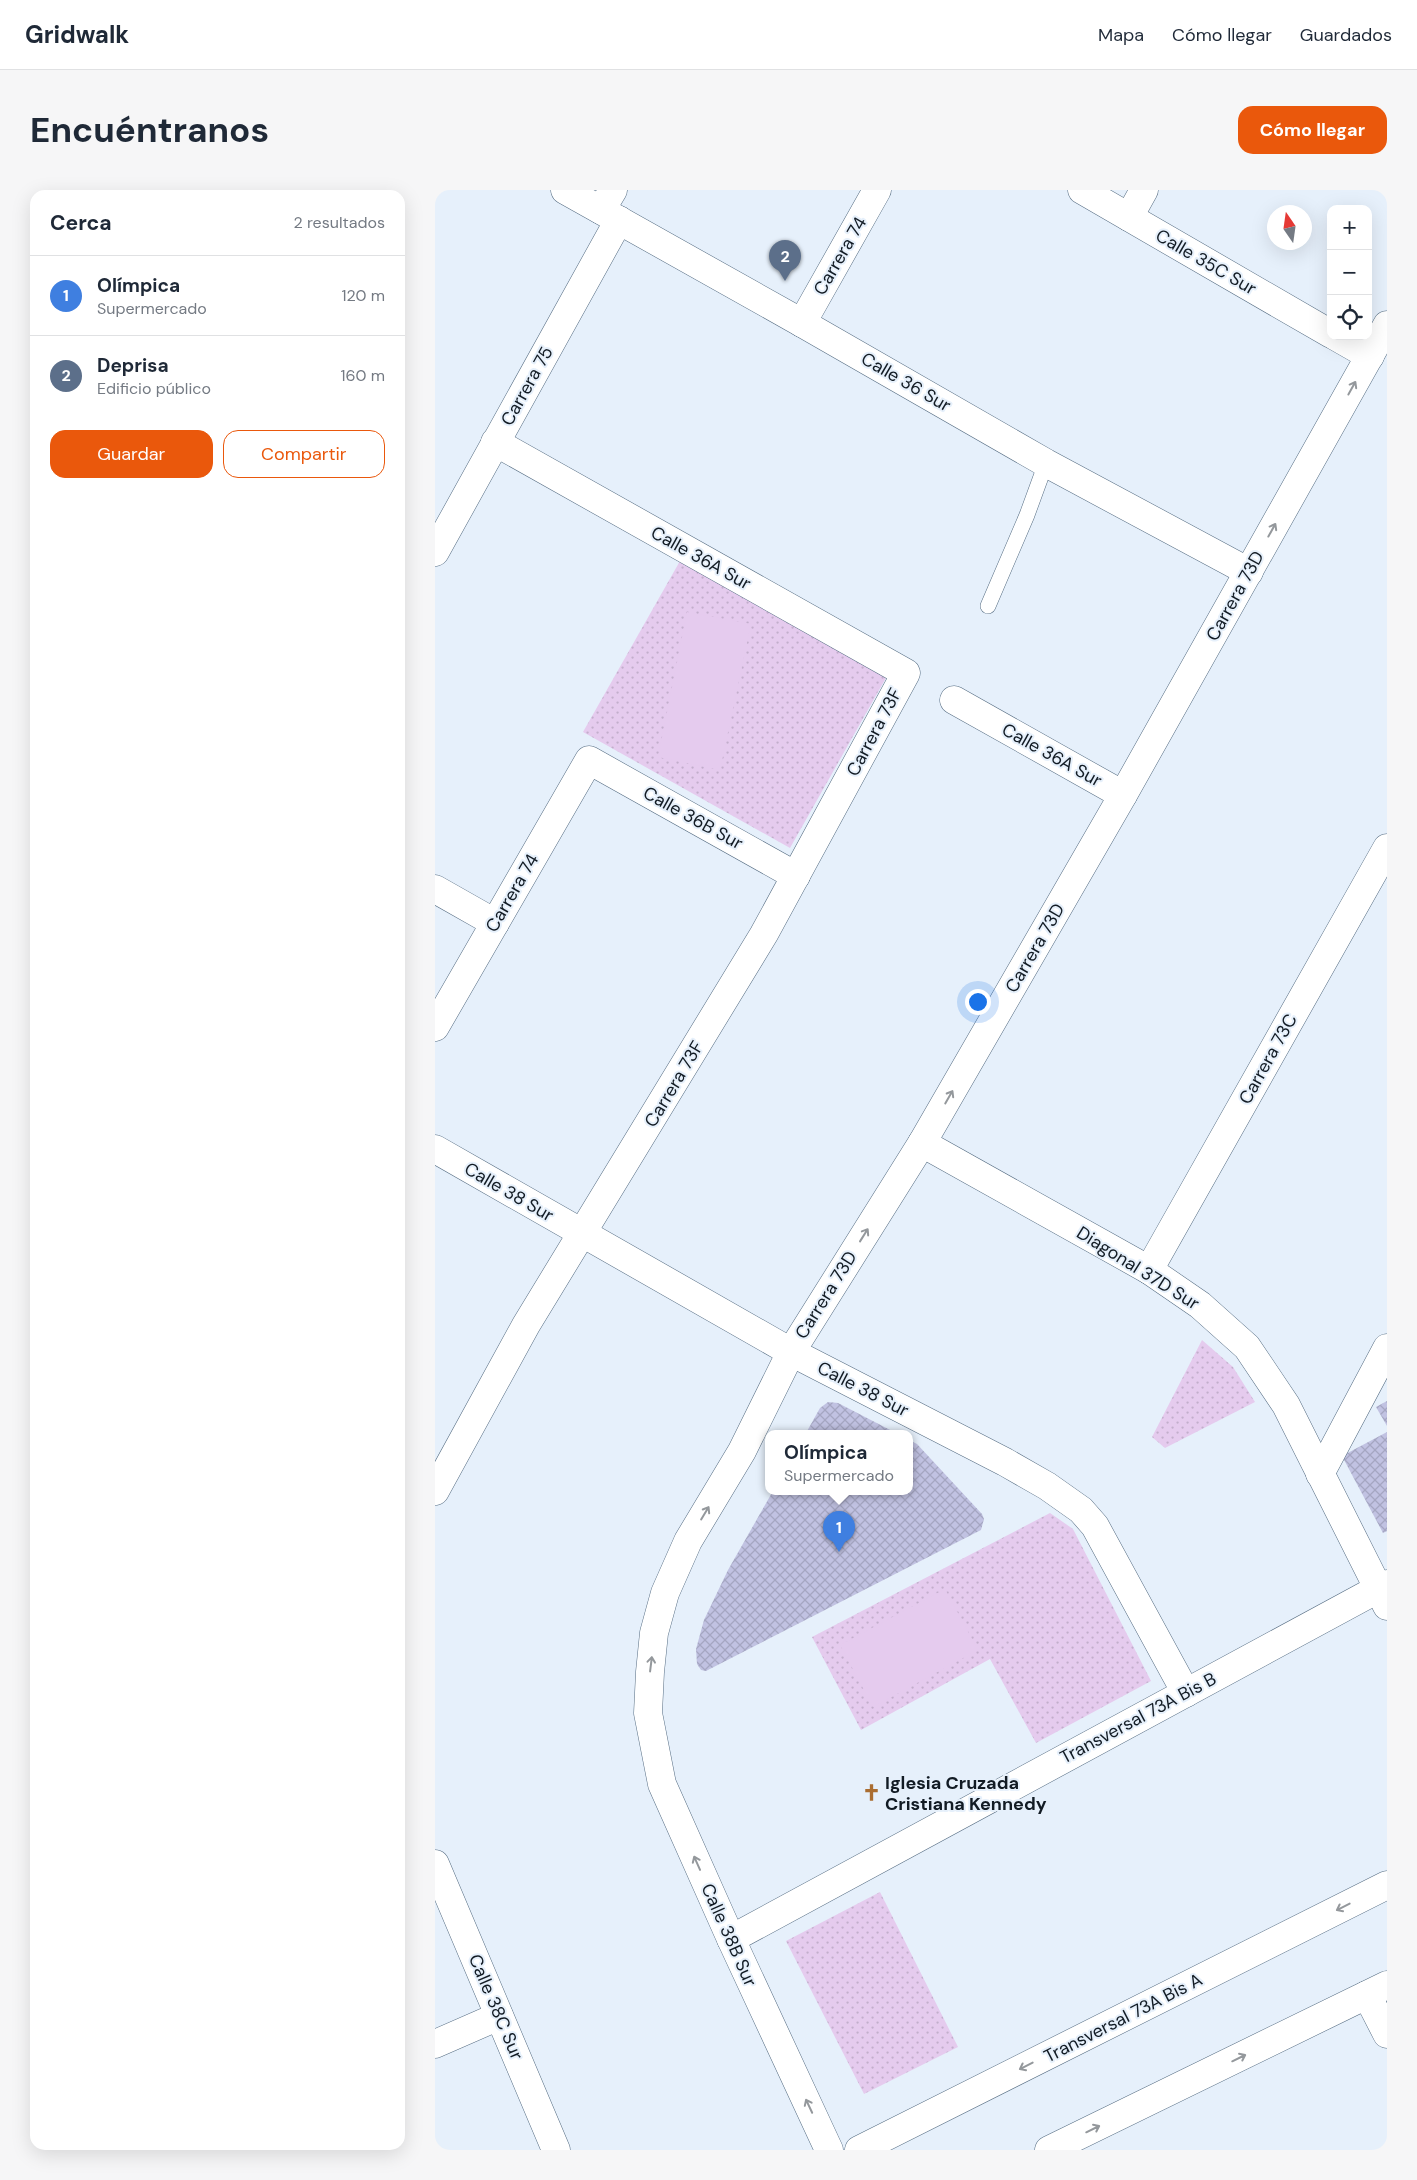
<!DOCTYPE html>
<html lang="es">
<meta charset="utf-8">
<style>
body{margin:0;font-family:"DM Sans",sans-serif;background:#f6f6f7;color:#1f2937}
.controls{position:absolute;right:15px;top:15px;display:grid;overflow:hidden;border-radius:10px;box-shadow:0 5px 20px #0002}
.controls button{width:45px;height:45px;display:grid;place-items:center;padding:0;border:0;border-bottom:1px solid #e0e1e3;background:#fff;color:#1f2937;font:25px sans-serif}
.compass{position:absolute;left:832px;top:15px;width:45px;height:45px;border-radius:50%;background:#fff;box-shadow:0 5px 20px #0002;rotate:347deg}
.you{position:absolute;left:542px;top:811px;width:18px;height:18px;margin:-12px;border:4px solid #fff;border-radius:50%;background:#1a73e8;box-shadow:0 0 0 8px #1a73e833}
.badge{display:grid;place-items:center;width:32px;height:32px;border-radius:50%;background:#ea580c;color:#fff;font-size:16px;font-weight:700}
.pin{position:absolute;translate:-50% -41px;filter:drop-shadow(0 1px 2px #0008)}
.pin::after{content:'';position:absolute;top:26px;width:18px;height:15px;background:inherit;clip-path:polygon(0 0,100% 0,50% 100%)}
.popup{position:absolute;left:330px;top:1240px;width:148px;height:65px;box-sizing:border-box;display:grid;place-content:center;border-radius:10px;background:#fff;filter:drop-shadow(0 1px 4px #0005);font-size:16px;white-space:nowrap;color:#747a83}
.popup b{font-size:19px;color:#1f2937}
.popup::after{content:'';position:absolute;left:50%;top:100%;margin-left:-10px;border:10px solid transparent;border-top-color:#fff}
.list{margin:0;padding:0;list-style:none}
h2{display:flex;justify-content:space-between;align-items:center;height:65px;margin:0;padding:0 20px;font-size:21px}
h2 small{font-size:16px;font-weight:400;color:#747a83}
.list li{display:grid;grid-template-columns:32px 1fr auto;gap:15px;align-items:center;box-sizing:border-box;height:80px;padding:0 20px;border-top:1px solid #e0e1e3}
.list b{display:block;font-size:19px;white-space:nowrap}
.list p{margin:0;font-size:16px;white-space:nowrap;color:#747a83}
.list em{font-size:16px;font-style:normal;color:#747a83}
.actions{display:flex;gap:10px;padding:15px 20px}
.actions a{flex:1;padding:11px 0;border:1px solid #ea580c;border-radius:15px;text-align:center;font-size:18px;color:#ea580c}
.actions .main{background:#ea580c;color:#fff}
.icon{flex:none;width:28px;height:28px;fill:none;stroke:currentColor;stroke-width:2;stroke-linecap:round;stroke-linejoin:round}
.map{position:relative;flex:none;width:952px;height:1960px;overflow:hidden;border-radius:15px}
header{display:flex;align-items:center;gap:30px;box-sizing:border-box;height:70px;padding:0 25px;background:#fff;border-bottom:1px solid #e0e1e3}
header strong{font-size:24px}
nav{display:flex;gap:28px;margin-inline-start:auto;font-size:18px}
.intro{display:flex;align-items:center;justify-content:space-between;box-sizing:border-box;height:120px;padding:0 30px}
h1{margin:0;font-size:35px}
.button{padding:12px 22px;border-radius:15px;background:#ea580c;color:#fff;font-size:18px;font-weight:700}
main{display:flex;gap:30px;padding:0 30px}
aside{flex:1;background:#fff;border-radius:15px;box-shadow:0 5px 20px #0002}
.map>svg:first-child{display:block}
.grass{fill:url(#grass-dots)}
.garden{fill:#e5cbee}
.building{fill:url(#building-cross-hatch)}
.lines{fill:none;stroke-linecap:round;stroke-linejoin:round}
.lane-casing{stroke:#556c82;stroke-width:16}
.street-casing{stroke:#556c82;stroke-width:29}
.secondary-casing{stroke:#556c82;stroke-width:29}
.primary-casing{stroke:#556c82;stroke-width:29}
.lane{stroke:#fff;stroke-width:15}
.street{stroke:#fff;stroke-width:28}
.secondary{stroke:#fff;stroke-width:28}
.primary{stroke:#fff;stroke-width:28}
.oneway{stroke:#94989c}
.labels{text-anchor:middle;stroke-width:4;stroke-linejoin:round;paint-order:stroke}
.street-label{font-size:18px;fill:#121b24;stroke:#e6f0fb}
.poi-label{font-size:18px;font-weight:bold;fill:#121b24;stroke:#e6f0fb;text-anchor:start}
</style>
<header>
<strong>Gridwalk</strong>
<nav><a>Mapa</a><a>Cómo llegar</a><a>Guardados</a></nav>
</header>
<div class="intro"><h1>Encuéntranos</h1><a class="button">Cómo llegar</a></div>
<main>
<aside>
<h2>Cerca<small>2 resultados</small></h2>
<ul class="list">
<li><span class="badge" style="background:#3f7fe0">1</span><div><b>Olímpica</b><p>Supermercado</p></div><em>120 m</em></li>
<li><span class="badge" style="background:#5c6f8a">2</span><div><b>Deprisa</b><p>Edificio público</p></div><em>160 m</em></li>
</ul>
<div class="actions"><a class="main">Guardar</a><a>Compartir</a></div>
</aside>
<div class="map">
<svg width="952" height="1960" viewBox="0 0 952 1960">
<defs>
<pattern id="grass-dots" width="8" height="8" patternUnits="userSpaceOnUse" patternTransform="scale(1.25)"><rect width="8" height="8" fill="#e5cbee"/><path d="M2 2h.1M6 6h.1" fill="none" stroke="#c3aecc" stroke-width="1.8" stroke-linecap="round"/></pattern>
<pattern id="building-cross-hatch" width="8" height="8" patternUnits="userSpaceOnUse" patternTransform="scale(1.25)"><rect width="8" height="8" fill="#c1c2e2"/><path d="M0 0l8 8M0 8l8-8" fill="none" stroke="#a5a6c2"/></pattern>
</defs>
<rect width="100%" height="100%" fill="#e6f0fb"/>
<!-- grass -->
<g class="grass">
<polygon points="245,371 452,486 355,658 148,542"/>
<polygon points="767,1150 798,1177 820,1212 730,1258 717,1247"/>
<polygon points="615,1323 638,1339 716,1491 601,1553 555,1469 426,1540 377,1447"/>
<polygon points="445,1702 523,1857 429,1904 351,1751"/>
</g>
<!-- garden -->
<g class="garden">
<polygon points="252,422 316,434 285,580 223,567"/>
<polygon points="510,1399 543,1460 438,1517 405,1455"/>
</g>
<!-- building -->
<g class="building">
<polygon points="952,1211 952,1236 941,1217"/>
<polygon points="393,1212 403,1213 461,1243 371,1243 385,1218"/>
<polygon points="952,1242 952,1341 948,1343 907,1266"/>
<polygon points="474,1250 482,1254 547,1324 549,1329 546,1340 271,1481 266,1480 262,1474 261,1459 269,1430 293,1380 338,1301 474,1301"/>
</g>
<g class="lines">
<defs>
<polyline id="lane" points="553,416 592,325 611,273"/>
<g id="street">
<polyline points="647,0 896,144"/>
<polyline points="166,20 178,0"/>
<polyline points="694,27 709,0"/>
<polyline points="367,133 442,0"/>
<polyline points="900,146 935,166"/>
<polyline points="0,362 184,30"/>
<polyline points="519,510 688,605"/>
<polyline points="0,699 60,733"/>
<polyline points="0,837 154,570 361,686"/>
<polyline points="487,953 714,1080 765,1115 812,1157 851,1215 952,1416"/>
<polyline points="0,959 356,1162 570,1272 612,1296 646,1320 660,1336 751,1503"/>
<polyline points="714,1080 952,658"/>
<polyline points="885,1284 952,1158"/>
<polyline points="0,1301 91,1135 329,744 471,483 60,252"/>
<polyline points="0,1674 121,1960"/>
<polyline points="296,1749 952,1394"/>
<polyline points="932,1805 952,1844"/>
<polyline points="0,1854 64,1826"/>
</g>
<g id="secondary">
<polyline points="130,0 367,133 611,273 814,382"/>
<polyline points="394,1960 296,1749 227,1594 213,1523 215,1482 219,1443 230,1403 253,1351 307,1261 356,1162 487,953 688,605 952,135"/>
</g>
<g id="primary">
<polyline points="424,1960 952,1695"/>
<polyline points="614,1960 952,1795"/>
</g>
</defs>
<!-- lane casing -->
<use href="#lane" class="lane-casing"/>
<!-- street casing -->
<use href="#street" class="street-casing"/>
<!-- secondary casing -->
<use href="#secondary" class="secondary-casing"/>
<!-- primary casing -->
<use href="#primary" class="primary-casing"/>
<!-- lane -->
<use href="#lane" class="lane"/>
<!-- street -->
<use href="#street" class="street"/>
<!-- secondary -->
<use href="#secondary" class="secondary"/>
<!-- primary -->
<use href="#primary" class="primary"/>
</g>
<!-- one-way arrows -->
<defs><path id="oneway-shaft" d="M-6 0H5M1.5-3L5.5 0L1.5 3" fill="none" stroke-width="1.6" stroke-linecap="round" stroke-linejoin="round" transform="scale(1.25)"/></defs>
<g class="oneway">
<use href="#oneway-shaft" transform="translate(917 198) rotate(-61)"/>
<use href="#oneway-shaft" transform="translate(837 340) rotate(-61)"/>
<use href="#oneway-shaft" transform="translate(514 907) rotate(-60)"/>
<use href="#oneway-shaft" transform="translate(429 1045) rotate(-58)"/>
<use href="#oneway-shaft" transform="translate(270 1323) rotate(-59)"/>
<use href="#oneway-shaft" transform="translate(216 1474) rotate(-83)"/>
<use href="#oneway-shaft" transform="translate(262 1673) rotate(-114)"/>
<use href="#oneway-shaft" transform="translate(908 1717) rotate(153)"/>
<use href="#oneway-shaft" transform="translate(804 1868) rotate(-26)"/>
<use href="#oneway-shaft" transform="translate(591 1876) rotate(153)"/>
<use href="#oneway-shaft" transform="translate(374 1916) rotate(-115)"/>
<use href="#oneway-shaft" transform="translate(658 1939) rotate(-26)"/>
</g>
<!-- icons -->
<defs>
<symbol id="church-bare" viewBox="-9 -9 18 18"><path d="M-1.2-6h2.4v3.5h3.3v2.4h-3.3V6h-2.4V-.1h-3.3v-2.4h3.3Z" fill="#aa6d31" stroke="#e6f0fb" stroke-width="2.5" paint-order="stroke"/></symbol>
</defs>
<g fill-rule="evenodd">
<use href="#church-bare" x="424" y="1590" width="25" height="25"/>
</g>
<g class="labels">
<!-- street labels -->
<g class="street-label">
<text transform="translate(405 66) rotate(-60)" y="6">Carrera 74</text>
<text transform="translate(771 72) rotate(30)" y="6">Calle 35C Sur</text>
<text transform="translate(471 192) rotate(30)" y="6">Calle 36 Sur</text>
<text transform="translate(92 196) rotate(-61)" y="6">Carrera 75</text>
<text transform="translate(266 368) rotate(29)" y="6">Calle 36A Sur</text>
<text transform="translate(800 406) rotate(-61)" y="6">Carrera 73D</text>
<text transform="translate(439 542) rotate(-62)" y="6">Carrera 73F</text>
<text transform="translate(617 565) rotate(29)" y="6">Calle 36A Sur</text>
<text transform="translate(258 628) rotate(29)" y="6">Calle 36B Sur</text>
<text transform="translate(77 703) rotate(-60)" y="6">Carrera 74</text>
<text transform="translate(600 758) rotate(-60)" y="6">Carrera 73D</text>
<text transform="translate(833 869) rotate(-61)" y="6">Carrera 73C</text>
<text transform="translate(239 894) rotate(-59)" y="6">Carrera 73F</text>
<text transform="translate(74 1002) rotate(30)" y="6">Calle 38 Sur</text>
<text transform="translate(703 1078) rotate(32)" y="6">Diagonal 37D Sur</text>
<text transform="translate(391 1105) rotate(-58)" y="6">Carrera 73D</text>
<text transform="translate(428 1199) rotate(27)" y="6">Calle 38 Sur</text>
<text transform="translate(703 1528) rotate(-28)" y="6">Transversal 73A Bis B</text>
<text transform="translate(294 1745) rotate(66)" y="6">Calle 38B Sur</text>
<text transform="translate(61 1817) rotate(67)" y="6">Calle 38C Sur</text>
<text transform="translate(688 1828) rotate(-27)" y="6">Transversal 73A Bis A</text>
</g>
<!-- poi labels -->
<g class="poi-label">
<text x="450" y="1599">Iglesia Cruzada<tspan x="450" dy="21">Cristiana Kennedy</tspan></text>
</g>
</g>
</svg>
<div class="controls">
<button>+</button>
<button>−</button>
<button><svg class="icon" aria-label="locate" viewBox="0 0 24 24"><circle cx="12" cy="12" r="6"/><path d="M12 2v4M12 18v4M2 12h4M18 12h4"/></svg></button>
</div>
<svg class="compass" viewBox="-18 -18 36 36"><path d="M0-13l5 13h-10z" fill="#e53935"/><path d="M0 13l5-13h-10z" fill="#747a83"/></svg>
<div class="you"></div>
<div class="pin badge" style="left:404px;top:1362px;background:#3f7fe0">1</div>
<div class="popup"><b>Olímpica</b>Supermercado</div>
<div class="pin badge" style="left:350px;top:91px;background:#5c6f8a">2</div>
</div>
</main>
